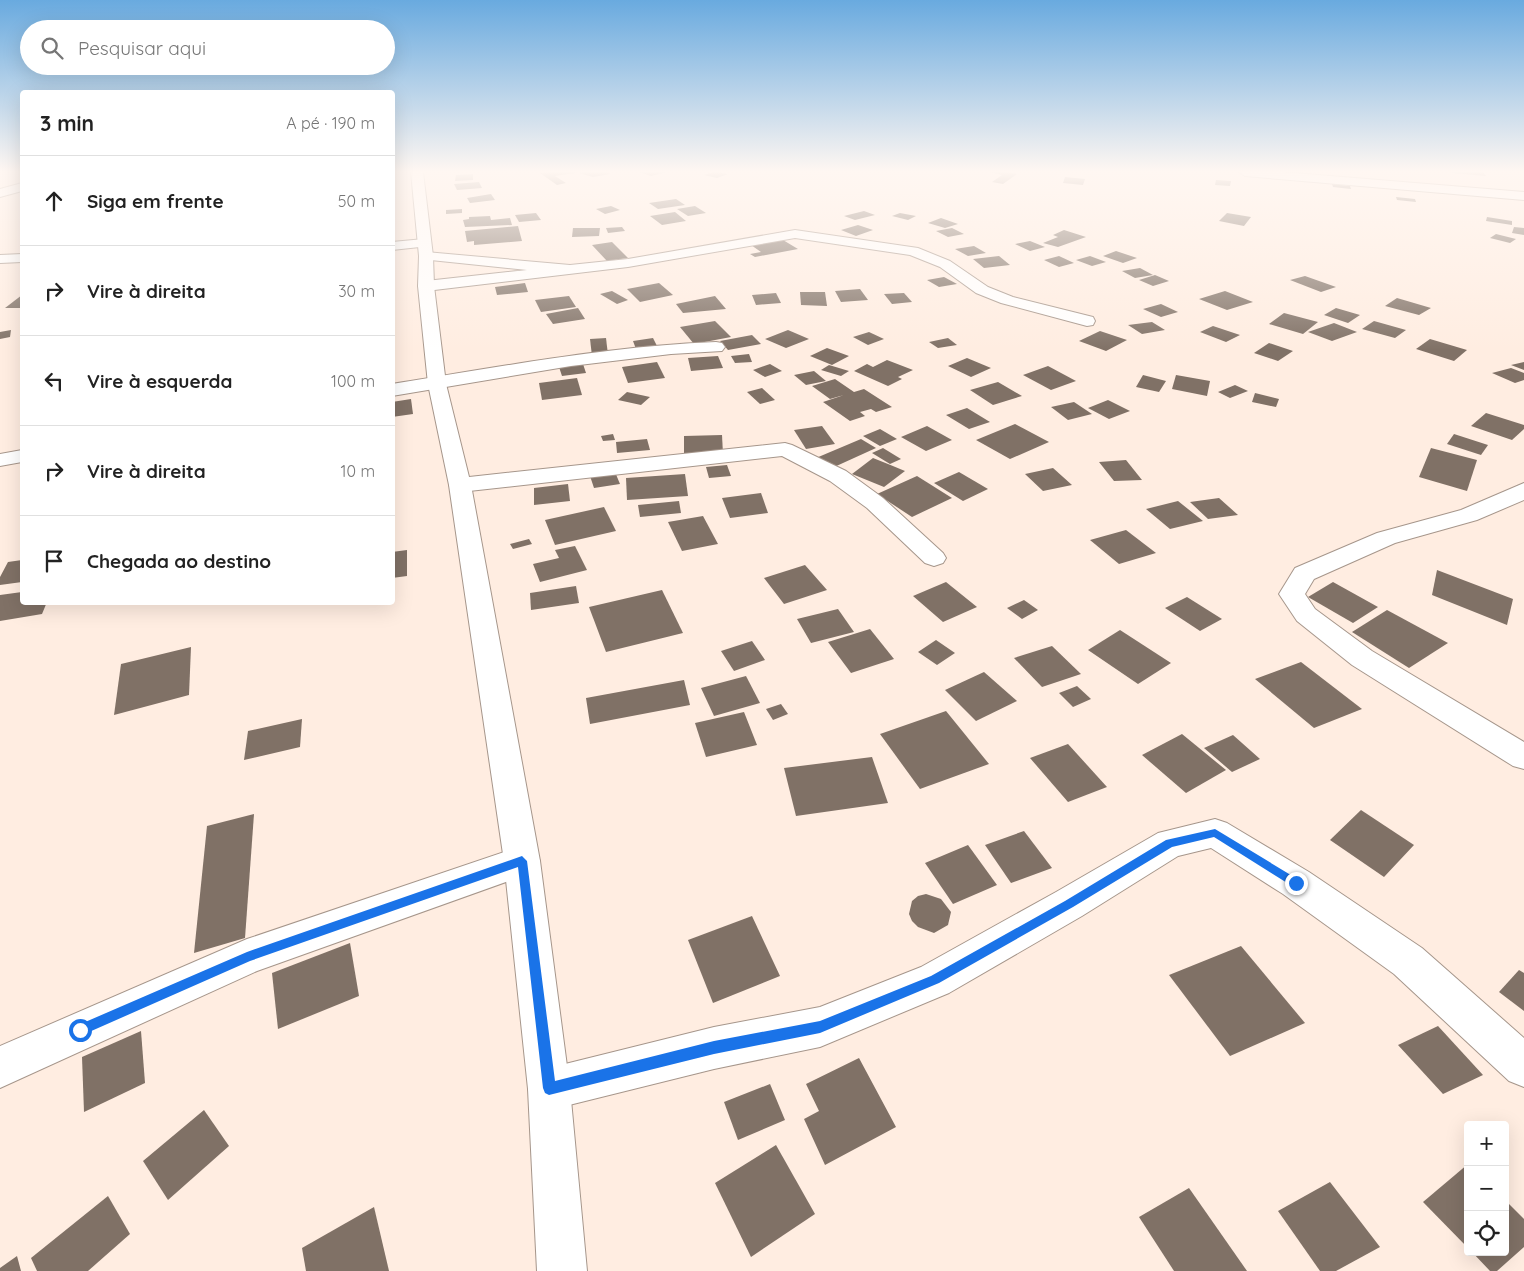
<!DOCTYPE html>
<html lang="pt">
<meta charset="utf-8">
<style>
body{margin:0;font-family:Quicksand,sans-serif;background:#f2f2f2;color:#222}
.controls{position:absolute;right:15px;bottom:15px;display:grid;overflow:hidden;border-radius:5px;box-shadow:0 5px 20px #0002}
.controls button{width:45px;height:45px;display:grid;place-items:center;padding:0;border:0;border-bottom:1px solid #e0e0e0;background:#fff;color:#222;font:25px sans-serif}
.stop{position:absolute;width:15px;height:15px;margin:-11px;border:4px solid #1a73e8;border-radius:50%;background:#fff}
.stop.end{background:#1a73e8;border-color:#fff;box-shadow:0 1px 5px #0008}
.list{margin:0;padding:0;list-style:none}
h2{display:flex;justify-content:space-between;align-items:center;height:65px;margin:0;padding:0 20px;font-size:21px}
h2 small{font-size:16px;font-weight:400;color:#767676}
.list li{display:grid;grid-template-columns:32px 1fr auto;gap:15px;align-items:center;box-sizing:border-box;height:90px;padding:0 20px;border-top:1px solid #e0e0e0}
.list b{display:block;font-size:19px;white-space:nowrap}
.list em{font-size:16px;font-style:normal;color:#767676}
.icon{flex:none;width:28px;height:28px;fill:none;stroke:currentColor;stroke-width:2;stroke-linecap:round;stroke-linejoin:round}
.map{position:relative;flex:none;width:1524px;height:1271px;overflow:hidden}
.search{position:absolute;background:#fff;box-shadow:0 5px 20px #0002;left:20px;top:20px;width:375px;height:55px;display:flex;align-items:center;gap:12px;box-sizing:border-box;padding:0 18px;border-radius:28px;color:#767676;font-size:19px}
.panel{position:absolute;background:#fff;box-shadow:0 5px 20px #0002;left:20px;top:90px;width:375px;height:515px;border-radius:5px}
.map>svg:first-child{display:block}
.building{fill:#807166}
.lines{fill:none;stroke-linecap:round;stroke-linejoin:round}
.minor-casing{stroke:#a6968b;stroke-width:2}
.tertiary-casing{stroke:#a6968b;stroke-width:2}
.trunk-casing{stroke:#a6968b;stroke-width:2}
.minor{fill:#fff;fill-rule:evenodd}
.tertiary{fill:#fff;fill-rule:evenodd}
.trunk{fill:#fff;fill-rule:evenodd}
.route{fill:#1a73e8}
</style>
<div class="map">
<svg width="1524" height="1271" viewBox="0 0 1524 1271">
<rect width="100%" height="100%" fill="#ffede1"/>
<!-- building -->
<g class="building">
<polygon points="551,172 575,172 575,173 555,176 566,183 557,185 540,173"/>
<polygon points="584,172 606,172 610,174 593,177 579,173"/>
<polygon points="639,172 667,172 651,176"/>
<polygon points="713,172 718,172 728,174 717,178 704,175"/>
<polygon points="991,172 1004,172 1017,174 1003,184 992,182 1002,175"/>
<polygon points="1452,172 1483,172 1486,176 1452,173"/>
<polygon points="473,174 473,180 455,181 456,175"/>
<polygon points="1065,177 1085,179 1083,185 1063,183"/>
<polygon points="1216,180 1231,181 1230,186 1215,185"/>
<polygon points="479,182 482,188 457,190 454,184"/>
<polygon points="1332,184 1350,186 1351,189 1333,187"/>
<polygon points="491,194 495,200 470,203 467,198"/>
<polygon points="1396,197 1415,199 1416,202 1397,200"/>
<polygon points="676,199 685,205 658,209 649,203"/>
<polygon points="611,206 620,210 605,214 596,209"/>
<polygon points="695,206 706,213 688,216 677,209"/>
<polygon points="462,209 462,213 446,214 446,210"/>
<polygon points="864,211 875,215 855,220 844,216"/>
<polygon points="675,212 686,221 662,225 650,216"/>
<polygon points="536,213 541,220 519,222 515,215"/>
<polygon points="900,213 916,216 908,220 892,216"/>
<polygon points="1227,213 1251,217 1244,226 1219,221"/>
<polygon points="490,216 491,220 510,218 512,225 465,227 463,220 469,219 469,217"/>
<polygon points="1487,217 1512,221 1512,225 1486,221"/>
<polygon points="941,218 958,224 945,228 928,223"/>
<polygon points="858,225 873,230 856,236 841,230"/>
<polygon points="518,226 522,241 474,245 474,241 467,242 465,231"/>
<polygon points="622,227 625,231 608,233 606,228"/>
<polygon points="1514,227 1524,228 1524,235 1512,233"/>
<polygon points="573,228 600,228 599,236 572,237"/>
<polygon points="952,228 964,234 948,237 936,231"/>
<polygon points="1064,230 1086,237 1058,247 1043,243 1058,237 1053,235"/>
<polygon points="1496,234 1516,239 1510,243 1490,238"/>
<polygon points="783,240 798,249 755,257 750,254 761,252 751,245"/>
<polygon points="1030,241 1045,247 1030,251 1015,244"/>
<polygon points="612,242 628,258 607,261 592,245"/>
<polygon points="974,246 986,253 968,256 955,249"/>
<polygon points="1116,251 1137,258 1123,263 1103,256"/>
<polygon points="999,256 1010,265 984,268 973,259"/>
<polygon points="1059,256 1074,263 1059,267 1044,260"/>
<polygon points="1090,256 1106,262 1092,266 1076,260"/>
<polygon points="1140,268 1153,275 1135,278 1122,271"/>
<polygon points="1155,275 1169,281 1153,286 1139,280"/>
<polygon points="1305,276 1336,287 1321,292 1290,280"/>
<polygon points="944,277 957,284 939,287 927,280"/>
<polygon points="525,283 528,292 497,295 495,287"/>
<polygon points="659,283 673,295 640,302 627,289"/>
<polygon points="860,289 868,300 841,302 835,291"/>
<polygon points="612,291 628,300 617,304 600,294"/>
<polygon points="1225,291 1253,302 1227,310 1199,299"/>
<polygon points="800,292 825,292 827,306 801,305"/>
<polygon points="776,293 781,303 756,305 752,295"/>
<polygon points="904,293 912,302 892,304 884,294"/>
<polygon points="22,295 22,308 5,308"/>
<polygon points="569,296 576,307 541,312 535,300"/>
<polygon points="715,296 726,309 683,313 676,304"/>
<polygon points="1397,298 1431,308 1419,315 1385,306"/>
<polygon points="1161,304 1178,312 1161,317 1143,309"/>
<polygon points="578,308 585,319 553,324 546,314"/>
<polygon points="1336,308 1360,315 1348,323 1324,315"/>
<polygon points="1284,313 1318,322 1303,334 1269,324"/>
<polygon points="715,321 731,337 694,344 680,327"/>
<polygon points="1374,321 1406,330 1395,338 1362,329"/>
<polygon points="1152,322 1165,330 1142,334 1128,325"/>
<polygon points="1334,323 1357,332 1332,341 1308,332"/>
<polygon points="1213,326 1240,335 1226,342 1200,332"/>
<polygon points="11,330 10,337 0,339 0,332"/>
<polygon points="788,330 809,339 786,348 765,339"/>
<polygon points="1100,331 1127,340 1106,351 1079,341"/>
<polygon points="869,332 884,339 868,345 853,337"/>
<polygon points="752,335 761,344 728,350 720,341"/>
<polygon points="606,338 608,355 592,356 590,339"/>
<polygon points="653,338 657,346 636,349 633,341"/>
<polygon points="948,338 957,345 938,348 929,342"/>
<polygon points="1430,339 1467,350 1454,361 1416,349"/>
<polygon points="1269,343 1293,351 1278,361 1254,353"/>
<polygon points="827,348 849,356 832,365 810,356"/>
<polygon points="749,354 752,362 735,363 731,356"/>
<polygon points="718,356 723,368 691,371 688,358"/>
<polygon points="967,358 991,368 971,377 948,366"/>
<polygon points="887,360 913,370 898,377 902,379 888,386 854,371 867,364 873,367"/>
<polygon points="657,362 665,378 628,383 622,367"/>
<polygon points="1524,362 1524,370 1511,365"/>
<polygon points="583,364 586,373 562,376 559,367"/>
<polygon points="770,364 782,371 765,377 753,370"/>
<polygon points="829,365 849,371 841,376 821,370"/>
<polygon points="1048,366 1076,381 1051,390 1023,375"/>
<polygon points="1511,368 1524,373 1524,380 1515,383 1492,373"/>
<polygon points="814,371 826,381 806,385 794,375"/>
<polygon points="1143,375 1166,381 1159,392 1136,387"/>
<polygon points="1176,375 1210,381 1207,396 1172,389"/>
<polygon points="577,378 582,395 542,400 539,383"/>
<polygon points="835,379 854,392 864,389 892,407 876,412 871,409 860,412 865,416 850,421 823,402 844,395 830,399 812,386"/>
<polygon points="998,382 1022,396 993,405 970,390"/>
<polygon points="1235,385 1248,391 1230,398 1218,392"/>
<polygon points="762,388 775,400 760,404 747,392"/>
<polygon points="627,392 650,397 641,405 618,400"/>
<polygon points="1255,393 1279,399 1276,407 1252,402"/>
<polygon points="411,399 413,414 392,417 392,402"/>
<polygon points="1108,400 1130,411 1109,419 1088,408"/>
<polygon points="1074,402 1092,414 1068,420 1051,407"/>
<polygon points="967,408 990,422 969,429 946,415"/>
<polygon points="1486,413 1524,425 1524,429 1512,440 1471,426"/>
<polygon points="1015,424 1049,442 1010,459 976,440"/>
<polygon points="822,426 835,444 806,449 794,430"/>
<polygon points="927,426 952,440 926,451 901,437"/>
<polygon points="880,429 897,439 880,446 863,436"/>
<polygon points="613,434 615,440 603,441 601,436"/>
<polygon points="1454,434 1488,445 1481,455 1447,444"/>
<polygon points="722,435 723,454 684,455 684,436"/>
<polygon points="647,439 650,450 617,453 616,442"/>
<polygon points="861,439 876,448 832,468 816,458"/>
<polygon points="883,448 901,459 890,464 872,453"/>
<polygon points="1431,448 1477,460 1467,491 1419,477"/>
<polygon points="873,458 888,464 905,471 884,487 852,474"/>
<polygon points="1126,460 1142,480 1114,481 1099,462"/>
<polygon points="727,465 731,476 709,478 706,467"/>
<polygon points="1053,468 1072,485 1043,491 1025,474"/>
<polygon points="615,472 620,484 594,488 590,476"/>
<polygon points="959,472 988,489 963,501 934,483"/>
<polygon points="685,474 688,496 627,500 626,478"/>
<polygon points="917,476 952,498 912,517 877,494"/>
<polygon points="568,484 570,501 534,505 534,488"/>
<polygon points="761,493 768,513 730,518 722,498"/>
<polygon points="1219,498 1238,515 1208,519 1190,502"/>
<polygon points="679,501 681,513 640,517 638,505"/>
<polygon points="1178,501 1203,521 1170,529 1146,509"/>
<polygon points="604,507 616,531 555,545 545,520"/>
<polygon points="703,516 718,544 682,551 668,522"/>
<polygon points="1126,530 1156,553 1119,564 1090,540"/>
<polygon points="529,539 532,544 513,549 510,544"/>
<polygon points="575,546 587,570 540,582 533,564 559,558 555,550"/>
<polygon points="407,550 407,576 392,578 392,552"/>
<polygon points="22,560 22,582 0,585 0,577 8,562"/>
<polygon points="805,565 827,590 784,604 764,578"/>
<polygon points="1437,570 1513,599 1507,625 1432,595"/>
<polygon points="946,582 977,607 943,622 913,596"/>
<polygon points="1333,582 1378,607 1353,623 1308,597"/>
<polygon points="576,586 579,603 531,610 530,593"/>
<polygon points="662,590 683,633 606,652 589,607"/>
<polygon points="22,592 22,602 47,602 42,614 0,621 0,595"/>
<polygon points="1187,597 1222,619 1200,631 1165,608"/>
<polygon points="1024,600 1038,610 1022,619 1007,608"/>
<polygon points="838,609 854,632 811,643 797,619"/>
<polygon points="1387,610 1448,643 1409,668 1352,632"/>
<polygon points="870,629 894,659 851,673 828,642"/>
<polygon points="1120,630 1171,663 1138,684 1088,650"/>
<polygon points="936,640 955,653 937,665 918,652"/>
<polygon points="752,641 765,660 734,671 721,651"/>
<polygon points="1052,646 1081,674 1042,687 1014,658"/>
<polygon points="191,647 189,695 114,715 121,664"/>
<polygon points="1301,662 1362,709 1314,728 1255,679"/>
<polygon points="984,672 1017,701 976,721 945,690"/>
<polygon points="746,676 760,703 714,716 701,688"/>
<polygon points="684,680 690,705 590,724 586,698"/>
<polygon points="1077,686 1091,699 1073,707 1059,693"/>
<polygon points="781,704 788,714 773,720 766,709"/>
<polygon points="946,711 989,764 920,789 880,734"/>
<polygon points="744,712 757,745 706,757 695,723"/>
<polygon points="302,719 300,747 244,760 248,731"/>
<polygon points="1182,734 1226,770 1186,793 1142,755"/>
<polygon points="1233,735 1260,759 1232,772 1204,748"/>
<polygon points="1068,744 1107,787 1068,802 1030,758"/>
<polygon points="872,757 888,803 796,816 784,768"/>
<polygon points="1361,810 1414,845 1384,877 1330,840"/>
<polygon points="254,814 245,938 194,953 207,826"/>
<polygon points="1024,831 1052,868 1011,883 985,845"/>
<polygon points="968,845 997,885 953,904 925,863"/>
<polygon points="926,894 941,899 951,912 948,925 934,933 918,927 912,921 909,914 912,901 918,896"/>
<polygon points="752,916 780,976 713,1003 688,940"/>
<polygon points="350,943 359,996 278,1029 272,973"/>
<polygon points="1241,946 1305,1023 1230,1056 1169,975"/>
<polygon points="1519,970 1524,973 1524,1011 1499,992"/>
<polygon points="1438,1026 1483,1075 1443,1094 1398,1045"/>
<polygon points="141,1031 145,1083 84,1112 82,1057"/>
<polygon points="859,1058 896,1127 825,1165 804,1119 819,1111 806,1084"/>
<polygon points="770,1084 785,1120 738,1140 724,1102"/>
<polygon points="204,1110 229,1146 168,1200 143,1161"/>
<polygon points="776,1145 815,1214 751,1257 715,1183"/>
<polygon points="1468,1164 1468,1248 1423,1202"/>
<polygon points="1330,1182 1380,1247 1336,1271 1320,1271 1278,1211"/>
<polygon points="1189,1188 1247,1271 1174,1271 1139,1217"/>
<polygon points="108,1196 130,1234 88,1271 37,1271 31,1258"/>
<polygon points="1505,1200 1524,1219 1524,1247 1497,1271 1490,1271 1472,1252 1505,1252"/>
<polygon points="374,1207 389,1271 306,1271 302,1248"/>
<polygon points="17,1256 21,1271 0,1271 0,1268"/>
</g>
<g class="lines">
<defs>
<g id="minor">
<polygon points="22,183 22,191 0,197 0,189"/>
<polygon points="795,230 918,248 950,261 988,287 1013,297 1093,317 1095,321 1093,325 1087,326 1001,303 976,293 940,267 910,255 795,238 628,267 426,291 420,289 418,286 420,283 426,281 527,270 421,259 419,256 421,253 426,252 570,265 628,259"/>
<polygon points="424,239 429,240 431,243 429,246 392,250 392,242"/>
<polygon points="22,254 22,262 0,263 0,255"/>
<path d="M716 342 722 343 725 347 722 351 671 354 571 366 392 396V384C500 367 607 346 716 342Z"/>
<polygon points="785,443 792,445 846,471 883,498 943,553 946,558 943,563 934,566 925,563 867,508 830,481 782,456 460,492 452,490 449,485 452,480 460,478"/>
<polygon points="22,450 22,462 0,466 0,454"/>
<polygon points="1524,483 1524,500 1477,520 1395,543 1314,579 1305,594 1315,609 1372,651 1524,742 1524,769 1513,766 1352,665 1297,621 1279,594 1295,568 1377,533 1461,510"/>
<polygon points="1215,819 1227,823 1309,872 1422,948 1524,1038 1524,1087 1509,1081 1394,974 1283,894 1211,848 1178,856 1082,916 949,993 820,1047 714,1069 549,1110 534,1104 528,1089 534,1074 549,1068 714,1027 820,1007 921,967 1056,892 1158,833"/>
<polygon points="522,846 534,850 540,861 534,872 257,971 0,1088 0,1046 247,939"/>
</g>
<polygon id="tertiary" points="411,172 423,172 433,256 434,286 446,384 471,485 540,861 570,1089 587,1271 537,1271 528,1089 504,861 449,485 428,384 418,286 419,256"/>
<polygon id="trunk" points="1239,172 1282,172 1524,192 1524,200 1245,176"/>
</defs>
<!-- minor casing -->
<use href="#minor" class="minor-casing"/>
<!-- tertiary casing -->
<use href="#tertiary" class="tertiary-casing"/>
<!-- trunk casing -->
<use href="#trunk" class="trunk-casing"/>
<!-- minor -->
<use href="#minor" class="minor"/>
<!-- tertiary -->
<use href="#tertiary" class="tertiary"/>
<!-- trunk -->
<use href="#trunk" class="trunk"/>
</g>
<!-- sky -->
<linearGradient id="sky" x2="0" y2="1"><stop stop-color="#69aadf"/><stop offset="0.49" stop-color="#fff7f2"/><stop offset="1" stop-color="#fff7f2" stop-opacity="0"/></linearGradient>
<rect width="1524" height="350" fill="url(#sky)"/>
<!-- route -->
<polygon class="route" points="1215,829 1299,880 1301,883 1299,886 1292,886 1214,837 1172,847 1073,907 939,983 820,1033 714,1054 549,1095 545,1093 543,1088 518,867 250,961 80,1036 76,1034 74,1030 76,1026 247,952 522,856 527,861 555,1081 714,1041 820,1021 931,976 1065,901 1166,840"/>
</svg>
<div class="controls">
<button>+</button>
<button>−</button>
<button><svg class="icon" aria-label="locate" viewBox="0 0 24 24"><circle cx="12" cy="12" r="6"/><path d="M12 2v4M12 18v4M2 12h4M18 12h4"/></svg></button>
</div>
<div class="stop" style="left:80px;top:1030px"></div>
<div class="stop end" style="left:1296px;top:883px"></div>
<div class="search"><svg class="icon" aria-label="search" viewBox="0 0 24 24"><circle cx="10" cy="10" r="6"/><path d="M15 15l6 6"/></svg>Pesquisar aqui</div>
<section class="panel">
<h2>3 min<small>A pé · 190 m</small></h2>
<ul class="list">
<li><svg class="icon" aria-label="ahead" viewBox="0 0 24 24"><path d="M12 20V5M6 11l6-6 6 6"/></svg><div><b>Siga em frente</b></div><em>50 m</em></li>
<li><svg class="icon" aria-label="right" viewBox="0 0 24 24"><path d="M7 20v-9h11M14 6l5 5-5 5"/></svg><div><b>Vire à direita</b></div><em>30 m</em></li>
<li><svg class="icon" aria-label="left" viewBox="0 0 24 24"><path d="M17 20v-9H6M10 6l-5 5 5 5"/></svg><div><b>Vire à esquerda</b></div><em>100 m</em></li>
<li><svg class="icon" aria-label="right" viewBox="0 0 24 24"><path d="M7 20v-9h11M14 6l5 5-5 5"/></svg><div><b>Vire à direita</b></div><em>10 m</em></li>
<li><svg class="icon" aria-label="arrive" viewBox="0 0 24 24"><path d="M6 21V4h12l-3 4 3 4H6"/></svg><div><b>Chegada ao destino</b></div></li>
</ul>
</section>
</div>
